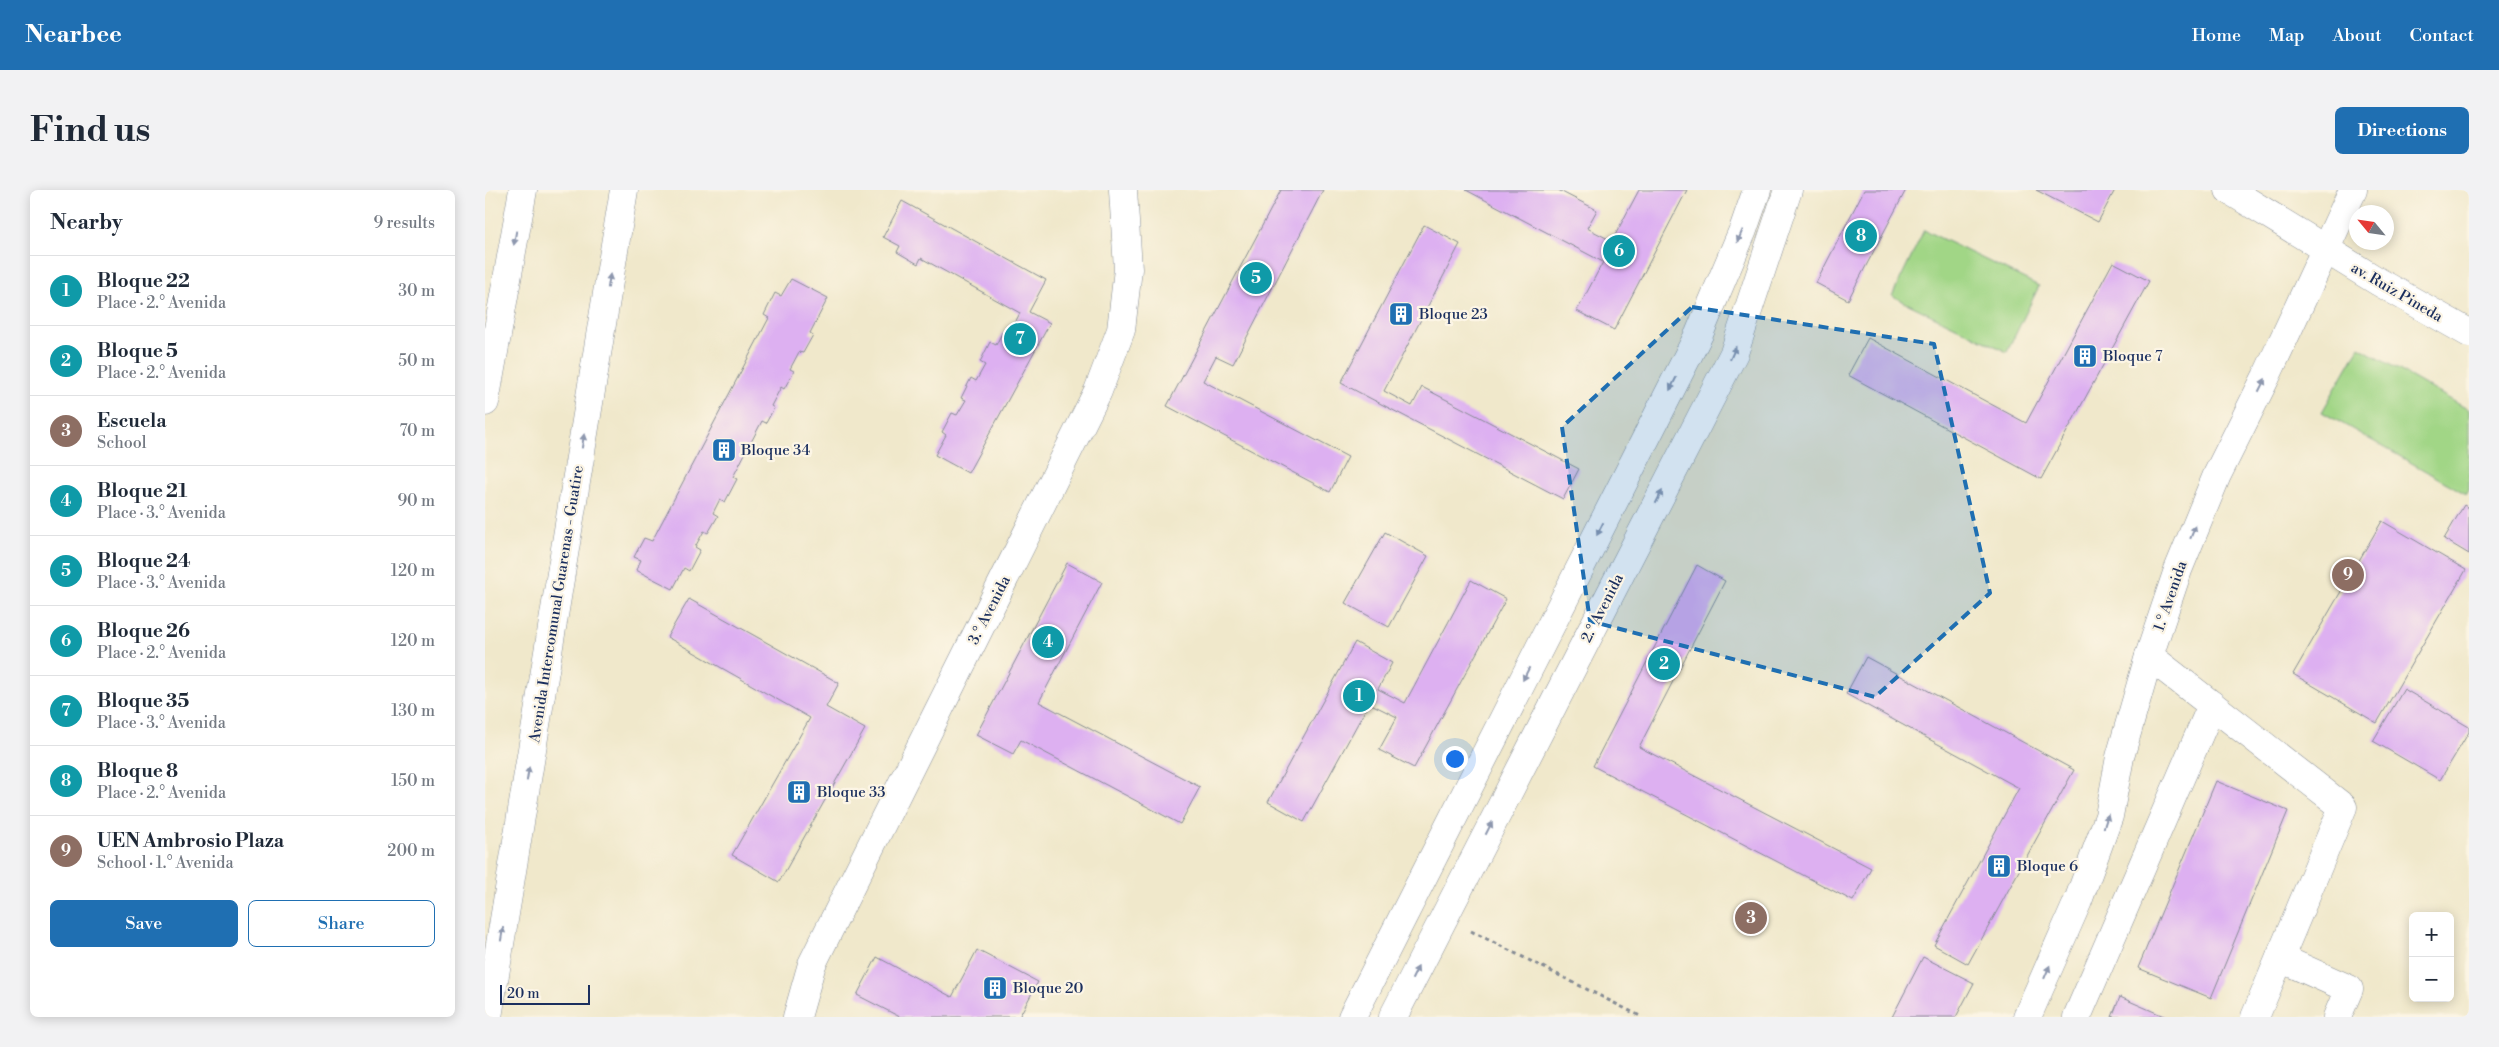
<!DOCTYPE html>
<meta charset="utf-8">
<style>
body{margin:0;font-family:"Libre Bodoni",serif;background:#f2f2f3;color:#1f2937}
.controls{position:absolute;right:15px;bottom:15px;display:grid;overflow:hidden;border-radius:8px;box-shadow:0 2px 12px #0003}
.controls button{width:45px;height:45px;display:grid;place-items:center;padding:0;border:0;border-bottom:1px solid #e0e1e3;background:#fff;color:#1f2937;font:25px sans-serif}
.compass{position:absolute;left:1864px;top:15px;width:45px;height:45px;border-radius:50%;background:#fff;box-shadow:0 2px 12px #0003;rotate:299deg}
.scale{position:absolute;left:15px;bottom:12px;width:90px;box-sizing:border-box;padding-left:5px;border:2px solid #1b2f5e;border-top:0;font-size:14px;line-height:18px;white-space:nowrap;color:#1b2f5e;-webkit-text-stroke:4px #fcf5e5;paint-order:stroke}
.you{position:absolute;left:969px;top:568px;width:18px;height:18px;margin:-12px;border:4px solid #fff;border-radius:50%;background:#1a73e8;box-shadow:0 0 0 8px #1a73e833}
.badge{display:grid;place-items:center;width:32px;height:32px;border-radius:50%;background:#1f6fb2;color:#fff;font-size:16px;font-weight:700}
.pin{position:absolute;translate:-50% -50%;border:2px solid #fff;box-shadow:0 1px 5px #0006}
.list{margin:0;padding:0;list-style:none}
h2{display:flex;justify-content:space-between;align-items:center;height:65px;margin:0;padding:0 20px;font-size:21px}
h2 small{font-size:16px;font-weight:400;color:#747a83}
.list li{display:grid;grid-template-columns:32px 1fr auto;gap:15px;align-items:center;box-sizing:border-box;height:70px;padding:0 20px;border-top:1px solid #e0e1e3}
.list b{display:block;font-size:19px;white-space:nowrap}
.list p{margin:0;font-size:16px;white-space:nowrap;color:#747a83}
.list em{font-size:16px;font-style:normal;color:#747a83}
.actions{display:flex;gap:10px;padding:15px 20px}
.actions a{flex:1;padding:11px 0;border:1px solid #1f6fb2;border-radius:8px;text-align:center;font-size:18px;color:#1f6fb2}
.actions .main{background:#1f6fb2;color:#fff}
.map{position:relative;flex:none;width:1984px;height:827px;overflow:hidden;border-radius:8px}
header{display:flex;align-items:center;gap:30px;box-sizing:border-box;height:70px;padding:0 25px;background:#1f6fb2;color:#fff}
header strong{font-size:24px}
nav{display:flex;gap:28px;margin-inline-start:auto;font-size:18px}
.intro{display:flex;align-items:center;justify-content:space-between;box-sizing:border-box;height:120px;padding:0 30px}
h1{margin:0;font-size:35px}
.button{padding:12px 22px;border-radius:8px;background:#1f6fb2;color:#fff;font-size:18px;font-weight:700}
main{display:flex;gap:30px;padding:0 30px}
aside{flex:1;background:#fff;border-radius:8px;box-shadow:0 2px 12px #0003}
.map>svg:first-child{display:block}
.green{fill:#a1d686;stroke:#5e8272}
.building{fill:#ddb0f1}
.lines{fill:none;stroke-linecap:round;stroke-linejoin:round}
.minor-casing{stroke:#868c94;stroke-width:29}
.major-casing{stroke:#868c94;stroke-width:29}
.path{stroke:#868c94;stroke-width:3;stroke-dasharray:4 4;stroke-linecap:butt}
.minor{stroke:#fff;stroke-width:28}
.major{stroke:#fff;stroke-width:28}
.oneway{fill:#8d97ae}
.marked{fill:#1f6fb2;fill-opacity:0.2;stroke:#1f6fb2;stroke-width:4;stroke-dasharray:10 6;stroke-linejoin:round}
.labels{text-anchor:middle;stroke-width:4.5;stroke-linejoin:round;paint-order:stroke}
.street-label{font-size:15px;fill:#1b2f5e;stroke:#fcf5e5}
.poi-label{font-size:15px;fill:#1b2f5e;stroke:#fcf5e5;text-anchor:start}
</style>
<header>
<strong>Nearbee</strong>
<nav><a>Home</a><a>Map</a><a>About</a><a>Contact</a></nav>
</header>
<div class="intro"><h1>Find us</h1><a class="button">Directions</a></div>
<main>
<aside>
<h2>Nearby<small>9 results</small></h2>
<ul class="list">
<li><span class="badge" style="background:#0f9aa8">1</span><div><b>Bloque 22</b><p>Place · 2.° Avenida</p></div><em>30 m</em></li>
<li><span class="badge" style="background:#0f9aa8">2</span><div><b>Bloque 5</b><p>Place · 2.° Avenida</p></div><em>50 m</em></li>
<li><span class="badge" style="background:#8d6e63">3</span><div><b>Escuela</b><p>School</p></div><em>70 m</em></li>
<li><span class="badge" style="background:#0f9aa8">4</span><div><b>Bloque 21</b><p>Place · 3.° Avenida</p></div><em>90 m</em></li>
<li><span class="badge" style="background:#0f9aa8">5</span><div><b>Bloque 24</b><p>Place · 3.° Avenida</p></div><em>120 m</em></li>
<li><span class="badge" style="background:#0f9aa8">6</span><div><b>Bloque 26</b><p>Place · 2.° Avenida</p></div><em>120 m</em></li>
<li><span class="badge" style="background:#0f9aa8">7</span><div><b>Bloque 35</b><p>Place · 3.° Avenida</p></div><em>130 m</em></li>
<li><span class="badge" style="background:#0f9aa8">8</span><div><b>Bloque 8</b><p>Place · 2.° Avenida</p></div><em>150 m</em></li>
<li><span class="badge" style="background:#8d6e63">9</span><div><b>UEN Ambrosio Plaza</b><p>School · 1.° Avenida</p></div><em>200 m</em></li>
</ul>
<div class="actions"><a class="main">Save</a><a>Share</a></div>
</aside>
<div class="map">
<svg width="1984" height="827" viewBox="0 0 1984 827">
<rect width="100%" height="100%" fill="#fcf5e5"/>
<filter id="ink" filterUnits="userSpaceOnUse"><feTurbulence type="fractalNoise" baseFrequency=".02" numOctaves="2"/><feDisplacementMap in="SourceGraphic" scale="10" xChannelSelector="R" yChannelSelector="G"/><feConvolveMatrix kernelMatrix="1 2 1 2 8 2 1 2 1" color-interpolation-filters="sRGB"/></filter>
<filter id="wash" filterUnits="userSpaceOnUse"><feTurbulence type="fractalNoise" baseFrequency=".0096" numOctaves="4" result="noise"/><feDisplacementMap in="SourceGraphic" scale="20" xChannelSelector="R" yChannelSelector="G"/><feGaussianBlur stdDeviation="1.12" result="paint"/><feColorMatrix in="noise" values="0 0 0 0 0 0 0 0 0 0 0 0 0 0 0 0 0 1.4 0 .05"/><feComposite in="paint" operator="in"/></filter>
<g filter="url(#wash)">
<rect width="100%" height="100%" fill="#f0e8cb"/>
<!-- green -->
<g class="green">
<polygon points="1439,40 1554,96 1522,162 1407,106"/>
<polygon points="1874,157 1984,220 1984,299 1981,304 1837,222"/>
</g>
<g id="blocks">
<!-- building -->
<g class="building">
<polygon points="796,0 838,0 748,174 731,166 718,191 863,267 845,302 682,216"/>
<polygon points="981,0 1073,0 1112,20 1102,38 1127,51 1154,0 1202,0 1129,140 1092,121 1118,72"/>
<polygon points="1379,0 1421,0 1363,110 1331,93"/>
<polygon points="1551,0 1630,0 1613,32"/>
<polygon points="417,11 561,90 544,122 565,133 483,283 450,265 461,245 457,242 467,223 472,225 481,210 476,208 486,188 491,191 500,175 495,172 505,152 511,155 517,143 523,146 535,123 436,68 433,74 412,62 415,56 398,47"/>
<polygon points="939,35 975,54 899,201 927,216 937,197 1094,279 1078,309 856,193"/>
<polygon points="1628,72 1664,91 1556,289 1363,185 1383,148 1541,233"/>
<polygon points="306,89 343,108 325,143 328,145 318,163 314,162 305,179 309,181 299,199 296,197 286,216 289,218 281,233 277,231 248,287 252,289 240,312 235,309 228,323 233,326 223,343 219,341 210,357 215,360 204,381 199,378 188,399 151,380 156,370 149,367 159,348 167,351 284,128 279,125 290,103 296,106"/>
<polygon points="1979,315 1984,318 1984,364 1959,349"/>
<polygon points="1897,331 1981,380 1892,533 1808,484"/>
<polygon points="900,342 943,366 904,437 860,413"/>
<polygon points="582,373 617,392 554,512 715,597 695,634 536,550 528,564 491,545"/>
<polygon points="1212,375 1240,391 1154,557 1386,678 1368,711 1108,576"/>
<polygon points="986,390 1021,409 929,578 894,560 912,527 884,513 819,632 783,612 870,452 907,473 893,499 920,513"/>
<polygon points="204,409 354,493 341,517 380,539 294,692 247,665 325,528 182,447"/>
<polygon points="1381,467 1589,580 1483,774 1449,755 1534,598 1361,504"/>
<polygon points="1919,499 1984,537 1984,542 1955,590 1888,551"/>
<polygon points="1731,591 1803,621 1726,808 1653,778"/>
<polygon points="492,760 553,792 534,827 415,827 372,805 392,767 467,807"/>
<polygon points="1438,767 1489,793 1471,827 1407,827"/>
<polygon points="1635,807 1681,827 1627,827"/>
</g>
</g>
</g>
<g filter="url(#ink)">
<use href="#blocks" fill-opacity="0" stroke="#868c94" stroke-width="1"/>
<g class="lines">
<defs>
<g id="minor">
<polyline points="1744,0 1894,92 1984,143"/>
<polyline points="1664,466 1858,617 1770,827"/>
<polyline points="1795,768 1864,799 1852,827"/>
<polyline points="312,827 327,774 613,201 636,140 643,79 638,0"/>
<polyline points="867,827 1214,144 1258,40 1272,0"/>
<polyline points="908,827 1249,163 1303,0"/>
<polyline points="1542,827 1593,711 1624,626 1635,567 1664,466 1693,380 1732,285 1781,187 1868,0"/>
<polyline points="1592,827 1727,515"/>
</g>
<g id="major">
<polyline points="0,212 38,0"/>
<polyline points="3,827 139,0"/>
</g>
</defs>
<!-- minor casing -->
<use href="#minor" class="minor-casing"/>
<!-- major casing -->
<use href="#major" class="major-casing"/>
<!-- path -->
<polyline class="path" points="986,741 1157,827"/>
<!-- minor -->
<use href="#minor" class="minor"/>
<!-- major -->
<use href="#major" class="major"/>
</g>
<!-- one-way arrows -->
<defs><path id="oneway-solid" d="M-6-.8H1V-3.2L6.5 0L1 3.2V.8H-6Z" transform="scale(1.25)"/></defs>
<g class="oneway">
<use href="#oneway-solid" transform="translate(1255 46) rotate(113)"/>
<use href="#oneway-solid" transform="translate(30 48) rotate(100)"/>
<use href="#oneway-solid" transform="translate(124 91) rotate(-81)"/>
<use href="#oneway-solid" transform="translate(1248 163) rotate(-66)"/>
<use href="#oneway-solid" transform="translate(1188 194) rotate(117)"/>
<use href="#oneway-solid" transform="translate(1777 195) rotate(-63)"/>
<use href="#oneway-solid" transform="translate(98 251) rotate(-81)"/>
<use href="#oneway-solid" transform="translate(1174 307) rotate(-63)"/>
<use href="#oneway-solid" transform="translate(1115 339) rotate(117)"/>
<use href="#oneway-solid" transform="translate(1708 342) rotate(-68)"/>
<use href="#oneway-solid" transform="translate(1041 484) rotate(117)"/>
<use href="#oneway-solid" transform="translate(43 584) rotate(-81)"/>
<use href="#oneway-solid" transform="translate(1621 631) rotate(-72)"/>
<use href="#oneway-solid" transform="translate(1004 638) rotate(-63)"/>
<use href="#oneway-solid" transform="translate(17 744) rotate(-81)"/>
<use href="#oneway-solid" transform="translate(1562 782) rotate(-67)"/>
<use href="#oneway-solid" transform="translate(930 783) rotate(-64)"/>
</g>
</g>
<!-- marked area -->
<path class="marked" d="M1207 117 1449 154 1505 403 1390 507 1105 431 1077 237Z"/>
<!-- icons -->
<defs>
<symbol id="building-square" viewBox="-11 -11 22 22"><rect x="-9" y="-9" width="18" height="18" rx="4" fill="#1f6fb2" stroke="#fcf5e5"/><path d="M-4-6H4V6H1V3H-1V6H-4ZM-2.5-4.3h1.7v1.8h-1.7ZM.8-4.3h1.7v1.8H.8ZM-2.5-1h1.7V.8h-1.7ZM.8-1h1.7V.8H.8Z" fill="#fff"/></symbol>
</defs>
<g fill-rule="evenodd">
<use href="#building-square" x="902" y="110" width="28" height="28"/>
<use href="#building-square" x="1586" y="152" width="28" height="28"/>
<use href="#building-square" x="225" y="246" width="28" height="28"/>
<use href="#building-square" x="300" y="588" width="28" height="28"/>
<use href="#building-square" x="1500" y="662" width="28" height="28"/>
<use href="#building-square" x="496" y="784" width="28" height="28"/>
</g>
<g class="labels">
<!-- street labels -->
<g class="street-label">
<text transform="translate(1912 102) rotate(30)" y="5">av. Ruiz Pineda</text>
<text transform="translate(1685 406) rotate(-71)" y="5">1.° Avenida</text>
<text transform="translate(71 414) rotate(-81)" y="5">Avenida Intercomunal Guarenas - Guatire</text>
<text transform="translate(1117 418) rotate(-63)" y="5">2.° Avenida</text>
<text transform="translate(504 420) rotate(-63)" y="5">3.° Avenida</text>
</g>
<!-- poi labels -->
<g class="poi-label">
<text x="934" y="129">Bloque 23</text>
<text x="1618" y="171">Bloque 7</text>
<text x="256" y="265">Bloque 34</text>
<text x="332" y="607">Bloque 33</text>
<text x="1532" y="681">Bloque 6</text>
<text x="528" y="803">Bloque 20</text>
</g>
</g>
</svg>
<div class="controls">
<button>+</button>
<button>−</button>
</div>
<svg class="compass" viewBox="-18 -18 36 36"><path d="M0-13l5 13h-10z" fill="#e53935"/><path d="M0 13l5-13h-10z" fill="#747a83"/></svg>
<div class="scale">20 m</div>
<div class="you"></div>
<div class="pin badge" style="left:874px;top:506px;background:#0f9aa8">1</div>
<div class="pin badge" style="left:1179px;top:474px;background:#0f9aa8">2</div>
<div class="pin badge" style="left:1266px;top:728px;background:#8d6e63">3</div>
<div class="pin badge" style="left:563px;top:452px;background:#0f9aa8">4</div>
<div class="pin badge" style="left:771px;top:88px;background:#0f9aa8">5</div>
<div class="pin badge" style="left:1134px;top:61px;background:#0f9aa8">6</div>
<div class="pin badge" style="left:535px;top:149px;background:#0f9aa8">7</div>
<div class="pin badge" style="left:1376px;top:46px;background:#0f9aa8">8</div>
<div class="pin badge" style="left:1863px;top:385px;background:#8d6e63">9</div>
</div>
</main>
